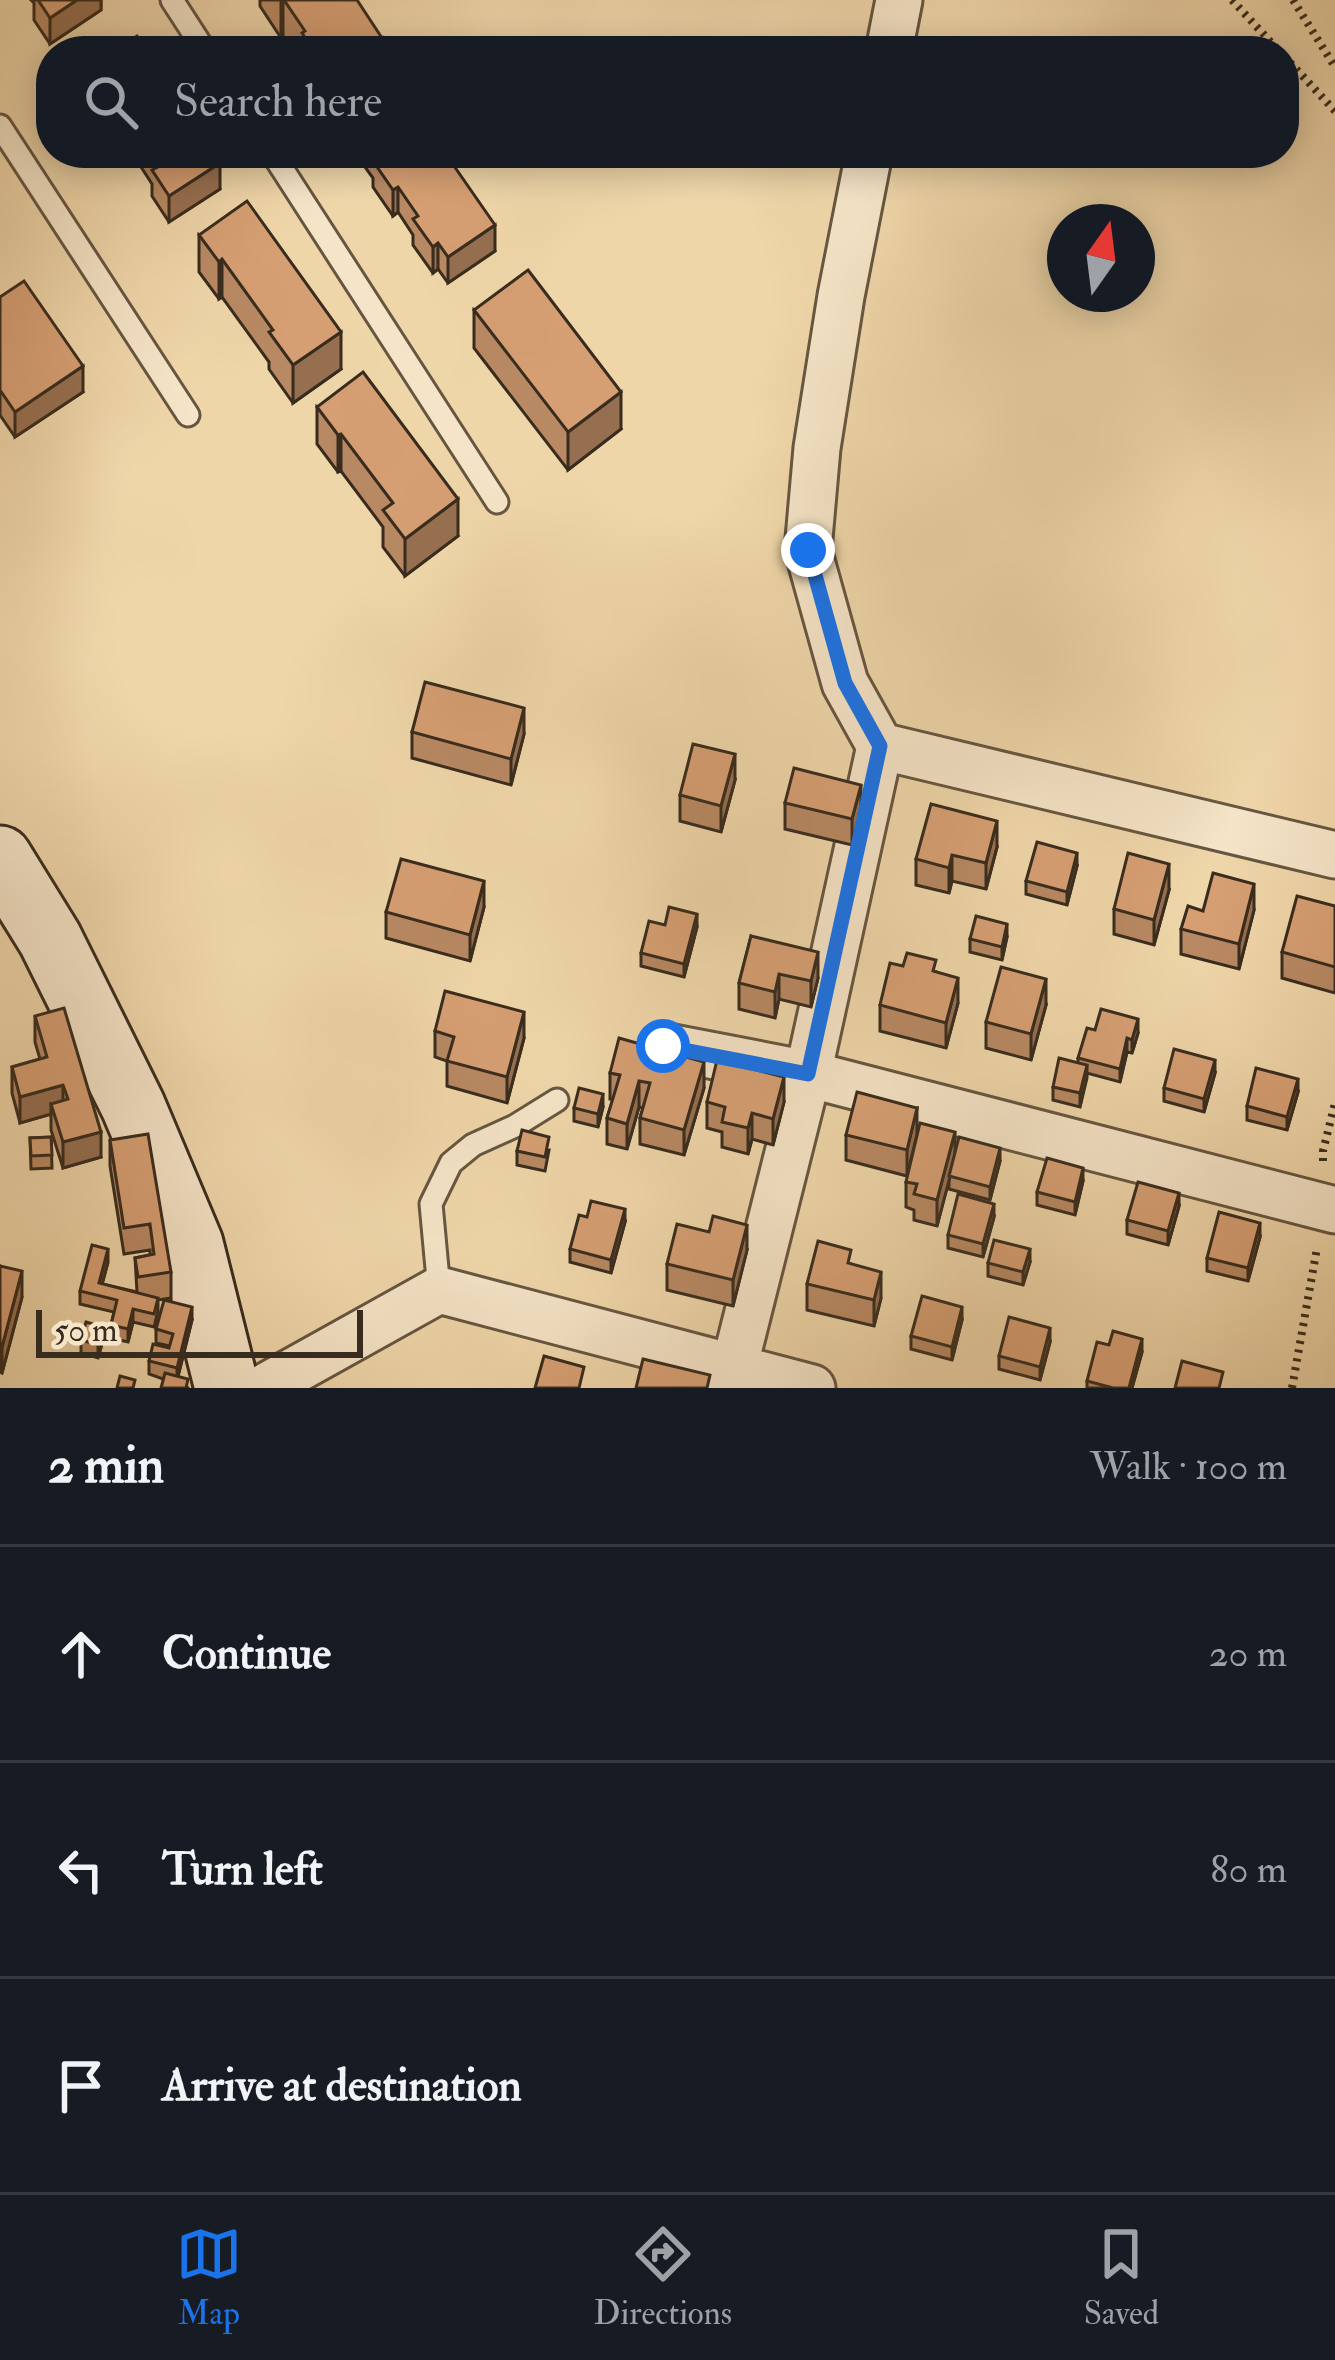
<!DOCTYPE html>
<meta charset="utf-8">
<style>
body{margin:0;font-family:"IM FELL Double Pica",serif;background:#20242c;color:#f1f3f6}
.compass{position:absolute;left:1047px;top:204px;width:108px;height:108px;border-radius:50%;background:#171b24;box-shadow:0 6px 30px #0003;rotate:14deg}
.scale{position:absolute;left:36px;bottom:30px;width:327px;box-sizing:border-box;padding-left:12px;border:6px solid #382c1e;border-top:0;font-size:33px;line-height:42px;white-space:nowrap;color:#382c1e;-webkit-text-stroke:9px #f5e4c7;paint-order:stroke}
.stop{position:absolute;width:36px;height:36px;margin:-27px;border:9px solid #1a73e8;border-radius:50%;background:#fff}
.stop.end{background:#1a73e8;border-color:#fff;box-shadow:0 3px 12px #0008}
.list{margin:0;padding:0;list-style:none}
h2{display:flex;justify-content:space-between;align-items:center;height:156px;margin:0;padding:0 48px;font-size:51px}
h2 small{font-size:39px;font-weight:400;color:#9ea1a6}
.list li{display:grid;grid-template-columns:78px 1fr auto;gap:36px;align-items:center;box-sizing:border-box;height:216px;padding:0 48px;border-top:3px solid #363941}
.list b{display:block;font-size:45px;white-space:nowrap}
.list em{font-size:39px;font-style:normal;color:#9ea1a6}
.icon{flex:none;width:66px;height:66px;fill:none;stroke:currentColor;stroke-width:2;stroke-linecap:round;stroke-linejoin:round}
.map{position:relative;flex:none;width:1335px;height:1388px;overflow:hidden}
.search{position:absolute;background:#171b24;box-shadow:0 6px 30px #0003;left:36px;right:36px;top:36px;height:132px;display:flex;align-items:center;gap:30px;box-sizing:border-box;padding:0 42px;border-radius:48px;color:#9ea1a6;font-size:45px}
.sheet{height:804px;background:#171b24}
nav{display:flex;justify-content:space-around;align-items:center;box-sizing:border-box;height:168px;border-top:3px solid #363941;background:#171b24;font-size:33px;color:#9ea1a6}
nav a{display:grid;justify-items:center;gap:6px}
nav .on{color:#1a73e8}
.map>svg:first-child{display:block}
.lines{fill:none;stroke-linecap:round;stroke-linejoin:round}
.lane-casing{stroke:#665641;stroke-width:27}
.street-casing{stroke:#665641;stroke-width:51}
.secondary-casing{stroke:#382c1e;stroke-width:69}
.path{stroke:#382c1e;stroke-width:8;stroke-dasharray:3 6;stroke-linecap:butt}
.lane{stroke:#f5e4c7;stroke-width:21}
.street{stroke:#f5e4c7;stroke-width:45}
.secondary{stroke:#f5e4c7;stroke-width:63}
.wall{fill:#b88963;stroke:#382c1e;stroke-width:3}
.shaded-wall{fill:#966f50;stroke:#382c1e;stroke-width:3}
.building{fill:#d69f73;stroke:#382c1e;stroke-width:3}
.route{stroke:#1a73e8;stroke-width:15}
</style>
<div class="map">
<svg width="1335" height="1388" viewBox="0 0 1335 1388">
<rect width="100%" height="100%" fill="#efd6a9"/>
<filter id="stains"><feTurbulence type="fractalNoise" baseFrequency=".00167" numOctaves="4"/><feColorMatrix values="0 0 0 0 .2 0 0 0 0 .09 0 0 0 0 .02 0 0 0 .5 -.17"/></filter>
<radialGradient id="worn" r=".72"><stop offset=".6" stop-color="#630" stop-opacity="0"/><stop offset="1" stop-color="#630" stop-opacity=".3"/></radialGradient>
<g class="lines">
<defs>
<g id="lane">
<polyline points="172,0 205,51"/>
<polyline points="0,126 188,415"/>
<polyline points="272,153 497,502"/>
<polyline points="439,1290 431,1204 451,1163 473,1145 515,1126 557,1100"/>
</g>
<g id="street">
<polyline points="889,51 899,0"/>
<polyline points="869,153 841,296 817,448 808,550 845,683 880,746 1335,855"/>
<polyline points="663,1046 808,1074 1335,1210"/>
<polyline points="263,1388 439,1290 812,1388"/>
<polyline points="729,1388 808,1074 880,746"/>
</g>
<polyline id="secondary" points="0,858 50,939 133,1106 191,1244 227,1388"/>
</defs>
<!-- lane casing -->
<use href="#lane" class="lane-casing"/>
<!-- street casing -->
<use href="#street" class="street-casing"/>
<!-- secondary casing -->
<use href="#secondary" class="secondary-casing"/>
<!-- path -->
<g class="path">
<polyline points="1232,0 1279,51"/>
<polyline points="1293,0 1335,67"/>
<polyline points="1284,56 1335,111"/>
<polyline points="1323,1161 1323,1151 1335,1103"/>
<polyline points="1292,1388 1317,1248"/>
</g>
<!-- lane -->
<use href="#lane" class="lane"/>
<!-- street -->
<use href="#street" class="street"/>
<!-- secondary -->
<use href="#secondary" class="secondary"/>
</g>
<!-- wall -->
<g class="wall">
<polygon points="31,0 101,0 101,10 50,44 34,20 34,3"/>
<polygon points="260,0 357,0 382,51 293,51 283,36 281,38 260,6"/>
<polygon points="132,153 213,153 220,189 169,222 152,196 152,184"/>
<polygon points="365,153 445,153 495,251 448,283 438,269 433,273 413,245 413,235 398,212 393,216 373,187 373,178 365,167"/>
<polygon points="199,235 341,369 293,403 269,369 269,362 222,297 219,299 199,272"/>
<polygon points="0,297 83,392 15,437 0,415"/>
<polygon points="474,310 621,429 568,470 474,348"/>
<polygon points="317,407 458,536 405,576 383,547 383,527 341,471 338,472 317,444"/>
<polygon points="412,732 524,734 511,785 412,758"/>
<polygon points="735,780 721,832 680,821 680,795"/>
<polygon points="785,803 861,811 852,845 785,829"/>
<polygon points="997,847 986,889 952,881 949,893 916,885 916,859"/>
<polygon points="1077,866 1067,905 1026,894 1026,881"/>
<polygon points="1169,890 1154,945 1114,934 1114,909"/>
<polygon points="1335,906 1335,993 1282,978 1282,952"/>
<polygon points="484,907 470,961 386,938 386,912"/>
<polygon points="1254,910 1239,969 1181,954 1181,929 1203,911"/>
<polygon points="665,925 697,927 684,977 641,966 641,953"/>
<polygon points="751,936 818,978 811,1007 779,999 775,1018 739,1009 739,983"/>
<polygon points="1007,937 1002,960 970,952 970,939"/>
<polygon points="936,972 958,1003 946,1048 880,1031 880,1005"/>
<polygon points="1046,1005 1031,1060 986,1048 986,1022"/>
<polygon points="35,1016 101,1157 63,1168 51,1130 51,1114 20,1123 12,1093 12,1067 40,1059 35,1042"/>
<polygon points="1095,1030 1138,1033 1132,1053 1127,1052 1120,1082 1087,1073 1080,1107 1053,1100 1053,1087 1078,1063 1078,1058"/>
<polygon points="435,1031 524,1038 507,1103 447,1086 447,1061 435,1057"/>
<polygon points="610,1073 704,1088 684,1155 640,1144 640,1118 643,1108 639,1107 627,1149 607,1144 607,1118 613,1099 610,1099"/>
<polygon points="1215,1073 1204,1112 1164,1101 1164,1088"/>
<polygon points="1298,1092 1287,1130 1247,1120 1247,1106"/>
<polygon points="707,1102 784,1102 773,1145 752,1139 748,1154 722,1147 722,1132 707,1128"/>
<polygon points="603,1107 598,1127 574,1121 574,1108"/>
<polygon points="917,1108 907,1176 846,1160 846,1135"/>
<polygon points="51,1137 52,1168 31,1169 30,1138"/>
<polygon points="110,1140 171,1272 171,1298 158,1300 158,1311 154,1327 133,1322 128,1342 111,1338 111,1325 114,1312 80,1304 80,1291 108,1262 102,1284 137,1292 135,1258 150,1255 150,1250 124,1254 110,1166"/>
<polygon points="549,1150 545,1171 517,1165 517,1151"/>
<polygon points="955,1155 1000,1161 990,1200 949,1189 949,1179 937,1226 914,1220 914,1210 906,1207 906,1182"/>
<polygon points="1083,1181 1075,1215 1037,1205 1037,1192"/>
<polygon points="1179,1206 1168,1245 1127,1234 1127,1220"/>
<polygon points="994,1217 983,1257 948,1248 948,1235"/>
<polygon points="625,1222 611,1273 570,1262 570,1249"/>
<polygon points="1260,1237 1248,1281 1207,1271 1207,1258"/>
<polygon points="747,1250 733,1306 667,1290 667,1264"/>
<polygon points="1030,1262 1023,1285 988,1276 988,1263"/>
<polygon points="851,1264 881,1298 874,1326 807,1310 807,1284"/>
<polygon points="0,1266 22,1297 2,1373 0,1372"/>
<polygon points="192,1320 178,1376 188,1388 149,1374 149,1361 169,1348 170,1346 156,1343 156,1329"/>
<polygon points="962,1320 952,1360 911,1349 911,1336"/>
<polygon points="81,1340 103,1340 98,1358 81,1353"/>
<polygon points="1050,1342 1040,1380 999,1369 999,1356"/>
<polygon points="1109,1345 1142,1352 1132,1388 1087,1388 1087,1381"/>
</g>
<!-- shaded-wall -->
<g class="shaded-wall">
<polygon points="77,0 101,0 101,10 50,44 50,18"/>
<polygon points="283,0 283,36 281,38 281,1"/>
<polygon points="382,38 382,51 362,51"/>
<polygon points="220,163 220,189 169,222 169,196"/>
<polygon points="398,187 398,212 393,216 393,190"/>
<polygon points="495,225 495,251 448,283 448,257"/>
<polygon points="438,243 438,269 433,273 433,247"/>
<polygon points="222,259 222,297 219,299 219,262"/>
<polygon points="341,332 341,369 293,403 293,365"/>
<polygon points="83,366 83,392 15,437 15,412"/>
<polygon points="621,392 621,429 568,470 568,432"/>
<polygon points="341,434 341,471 338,472 338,435"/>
<polygon points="458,499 458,536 405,576 405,539"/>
<polygon points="524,708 524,734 511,785 511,759"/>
<polygon points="735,754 735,780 721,832 721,806"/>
<polygon points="861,785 861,811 852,845 852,819"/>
<polygon points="997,821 997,847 986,889 986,863"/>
<polygon points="1077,853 1077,866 1067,905 1067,892"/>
<polygon points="952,855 952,881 949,893 949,868"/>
<polygon points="1169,864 1169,890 1154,945 1154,920"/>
<polygon points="484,881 484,907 470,961 470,935"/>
<polygon points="1254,884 1254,910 1239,969 1239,944"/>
<polygon points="697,914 697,927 684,977 684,964"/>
<polygon points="1007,924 1007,937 1002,960 1002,947"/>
<polygon points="818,952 818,978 811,1007 811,981"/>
<polygon points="779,974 779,999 775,1018 775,992"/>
<polygon points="958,978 958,1003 946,1048 946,1023"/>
<polygon points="1046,979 1046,1005 1031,1060 1031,1034"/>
<polygon points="524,1012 524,1038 507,1103 507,1077"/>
<polygon points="1138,1019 1138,1033 1132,1053 1132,1040"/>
<polygon points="1127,1038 1127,1052 1120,1082 1120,1069"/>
<polygon points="1215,1060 1215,1073 1204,1112 1204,1099"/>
<polygon points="704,1062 704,1088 684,1155 684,1130"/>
<polygon points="1087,1065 1087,1078 1080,1107 1080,1093"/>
<polygon points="784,1077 784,1102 773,1145 773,1119"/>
<polygon points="1298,1079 1298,1092 1287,1130 1287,1117"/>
<polygon points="639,1081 639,1107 627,1149 627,1124"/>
<polygon points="63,1085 63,1110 51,1104 51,1114 20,1123 20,1097"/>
<polygon points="603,1094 603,1107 598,1127 598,1114"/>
<polygon points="917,1108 917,1134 907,1176 907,1150"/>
<polygon points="752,1113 752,1139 748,1154 748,1128"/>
<polygon points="101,1132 101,1157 63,1168 63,1142"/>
<polygon points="955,1132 955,1158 937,1226 937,1200"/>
<polygon points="1000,1148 1000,1161 990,1200 990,1187"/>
<polygon points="1083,1168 1083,1181 1075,1215 1075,1202"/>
<polygon points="1179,1193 1179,1206 1168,1245 1168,1231"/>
<polygon points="994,1204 994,1217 983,1257 983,1244"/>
<polygon points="625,1209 625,1222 611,1273 611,1260"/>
<polygon points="1260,1223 1260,1237 1248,1281 1248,1268"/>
<polygon points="747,1225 747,1250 733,1306 733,1280"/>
<polygon points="108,1249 108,1262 99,1296 99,1283"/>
<polygon points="1030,1249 1030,1262 1023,1285 1023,1272"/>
<polygon points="22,1271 22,1297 2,1373 2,1347"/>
<polygon points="881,1272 881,1298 874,1326 874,1300"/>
<polygon points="192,1307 192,1320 177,1381 177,1368"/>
<polygon points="962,1307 962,1320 952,1360 952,1347"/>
<polygon points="133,1309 133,1322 128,1342 128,1329"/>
<polygon points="103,1327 103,1340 98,1358 98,1345"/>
<polygon points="1050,1328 1050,1342 1040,1380 1040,1367"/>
<polygon points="1142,1339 1142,1352 1132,1388 1129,1388"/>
</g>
<!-- building -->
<g class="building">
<polygon points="38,0 77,0 50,18"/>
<polygon points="284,0 357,0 382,38 362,51 314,51 302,33 305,31"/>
<polygon points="137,36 146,51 114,51"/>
<polygon points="149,153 213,153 220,163 169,196 152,170 158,167"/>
<polygon points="374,153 445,153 495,225 448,257 438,243 433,247 413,219 418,216 398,187 393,190 373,161 377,158"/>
<polygon points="247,201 341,332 293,365 269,332 273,330 222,259 219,262 199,235"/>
<polygon points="528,270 621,392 568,432 474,310"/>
<polygon points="24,281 83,366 15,412 0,390 0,297"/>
<polygon points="363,372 458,499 405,539 383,510 393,503 341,434 338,435 317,407"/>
<polygon points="425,682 524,708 511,759 412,732"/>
<polygon points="693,744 735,754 721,806 680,795"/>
<polygon points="794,768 861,785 852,819 785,803"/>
<polygon points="931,804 997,821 986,863 952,855 949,868 916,859"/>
<polygon points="1037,842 1077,853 1067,892 1026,881"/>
<polygon points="1128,853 1169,864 1154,920 1114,909"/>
<polygon points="401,859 484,881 470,935 386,912"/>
<polygon points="1213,873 1254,884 1239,944 1181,929 1188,906 1203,911"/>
<polygon points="1297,896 1335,906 1335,967 1282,952"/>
<polygon points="669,907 697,914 684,964 641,953 649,921 665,925"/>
<polygon points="976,916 1007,924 1002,947 970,939"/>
<polygon points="751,936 818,952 811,981 779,974 775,992 739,983"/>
<polygon points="907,953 936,960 933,971 958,978 946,1023 880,1005 890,963 903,966"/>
<polygon points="1001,967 1046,979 1031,1034 986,1022"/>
<polygon points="445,991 524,1012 507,1077 447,1061 454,1037 435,1031"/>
<polygon points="64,1008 101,1132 63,1142 51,1104 68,1099 63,1085 20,1097 12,1067 47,1057 35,1016"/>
<polygon points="1101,1009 1138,1019 1132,1040 1127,1038 1120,1069 1078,1058 1087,1028 1095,1030"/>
<polygon points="619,1038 704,1062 684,1130 640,1118 650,1083 639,1081 627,1124 607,1118 620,1075 610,1073"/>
<polygon points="1174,1049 1215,1060 1204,1099 1164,1088"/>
<polygon points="1059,1058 1087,1065 1080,1093 1053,1087"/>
<polygon points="717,1060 784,1077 773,1119 752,1113 748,1128 722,1122 725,1107 707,1102"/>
<polygon points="1256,1068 1298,1079 1287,1117 1247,1106"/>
<polygon points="579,1088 603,1094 598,1114 574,1108"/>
<polygon points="857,1092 917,1108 907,1150 846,1135"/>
<polygon points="920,1123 955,1132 937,1200 914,1194 917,1184 906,1182"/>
<polygon points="522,1130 549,1137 545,1157 517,1151"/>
<polygon points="148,1134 171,1272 138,1277 135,1258 154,1254 150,1224 124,1228 110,1140"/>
<polygon points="51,1137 52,1155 31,1156 30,1138"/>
<polygon points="959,1137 1000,1148 990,1187 949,1176"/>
<polygon points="1047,1158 1083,1168 1075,1202 1037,1192"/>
<polygon points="1138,1182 1179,1193 1168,1231 1127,1220"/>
<polygon points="958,1194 994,1204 983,1244 948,1235"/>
<polygon points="591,1201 625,1209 611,1260 570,1249 579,1215 587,1217"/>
<polygon points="1219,1212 1260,1223 1248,1268 1207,1258"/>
<polygon points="713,1216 747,1225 733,1280 667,1264 677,1224 709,1232"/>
<polygon points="994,1240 1030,1249 1023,1272 988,1263"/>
<polygon points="818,1241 851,1250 848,1263 881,1272 874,1300 807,1284"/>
<polygon points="92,1245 108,1249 99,1283 158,1298 154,1314 133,1309 128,1329 111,1325 117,1300 80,1291"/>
<polygon points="0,1266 22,1271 2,1347 0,1347"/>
<polygon points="922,1296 962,1307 952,1347 911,1336"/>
<polygon points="164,1300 192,1307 177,1368 149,1361 153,1344 169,1348 173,1334 156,1329"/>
<polygon points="1009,1317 1050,1328 1040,1367 999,1356"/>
<polygon points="86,1322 103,1327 98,1345 81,1340"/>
<polygon points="1113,1331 1142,1339 1129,1388 1113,1388 1087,1381 1097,1342 1109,1345"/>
<polygon points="544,1356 584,1367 579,1388 535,1388"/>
<polygon points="643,1359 710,1375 707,1388 636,1388"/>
<polygon points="1182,1361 1223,1372 1219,1388 1175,1388"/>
<polygon points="165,1373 188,1379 186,1388 161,1388"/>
<polygon points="120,1376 135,1380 133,1388 117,1388"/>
</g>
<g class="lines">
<!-- route -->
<polyline class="route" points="663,1046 808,1074 880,746 845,683 808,550"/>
</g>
<rect width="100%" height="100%" filter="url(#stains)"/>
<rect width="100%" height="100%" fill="url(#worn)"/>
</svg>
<svg class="compass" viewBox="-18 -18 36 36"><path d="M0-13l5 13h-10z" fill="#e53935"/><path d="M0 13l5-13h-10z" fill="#9ea1a6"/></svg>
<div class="scale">50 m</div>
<div class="stop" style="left:663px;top:1046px"></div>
<div class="stop end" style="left:808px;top:550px"></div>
<div class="search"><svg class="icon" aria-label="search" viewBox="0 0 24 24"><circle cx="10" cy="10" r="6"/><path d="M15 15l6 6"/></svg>Search here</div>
</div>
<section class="sheet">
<h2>2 min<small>Walk · 100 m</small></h2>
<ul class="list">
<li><svg class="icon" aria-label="ahead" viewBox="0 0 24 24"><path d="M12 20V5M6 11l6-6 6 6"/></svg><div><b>Continue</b></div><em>20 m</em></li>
<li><svg class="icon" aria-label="left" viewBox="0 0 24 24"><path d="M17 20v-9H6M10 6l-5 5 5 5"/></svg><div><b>Turn left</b></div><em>80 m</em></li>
<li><svg class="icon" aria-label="arrive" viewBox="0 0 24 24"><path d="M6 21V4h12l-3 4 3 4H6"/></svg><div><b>Arrive at destination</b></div></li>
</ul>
</section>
<nav>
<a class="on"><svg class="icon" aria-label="map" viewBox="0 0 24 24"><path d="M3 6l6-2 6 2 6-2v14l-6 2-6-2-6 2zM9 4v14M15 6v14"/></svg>Map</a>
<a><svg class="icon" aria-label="directions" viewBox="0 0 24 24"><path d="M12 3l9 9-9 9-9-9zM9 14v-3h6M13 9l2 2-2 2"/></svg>Directions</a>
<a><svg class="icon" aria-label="saved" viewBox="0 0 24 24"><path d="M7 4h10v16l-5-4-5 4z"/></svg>Saved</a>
</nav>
